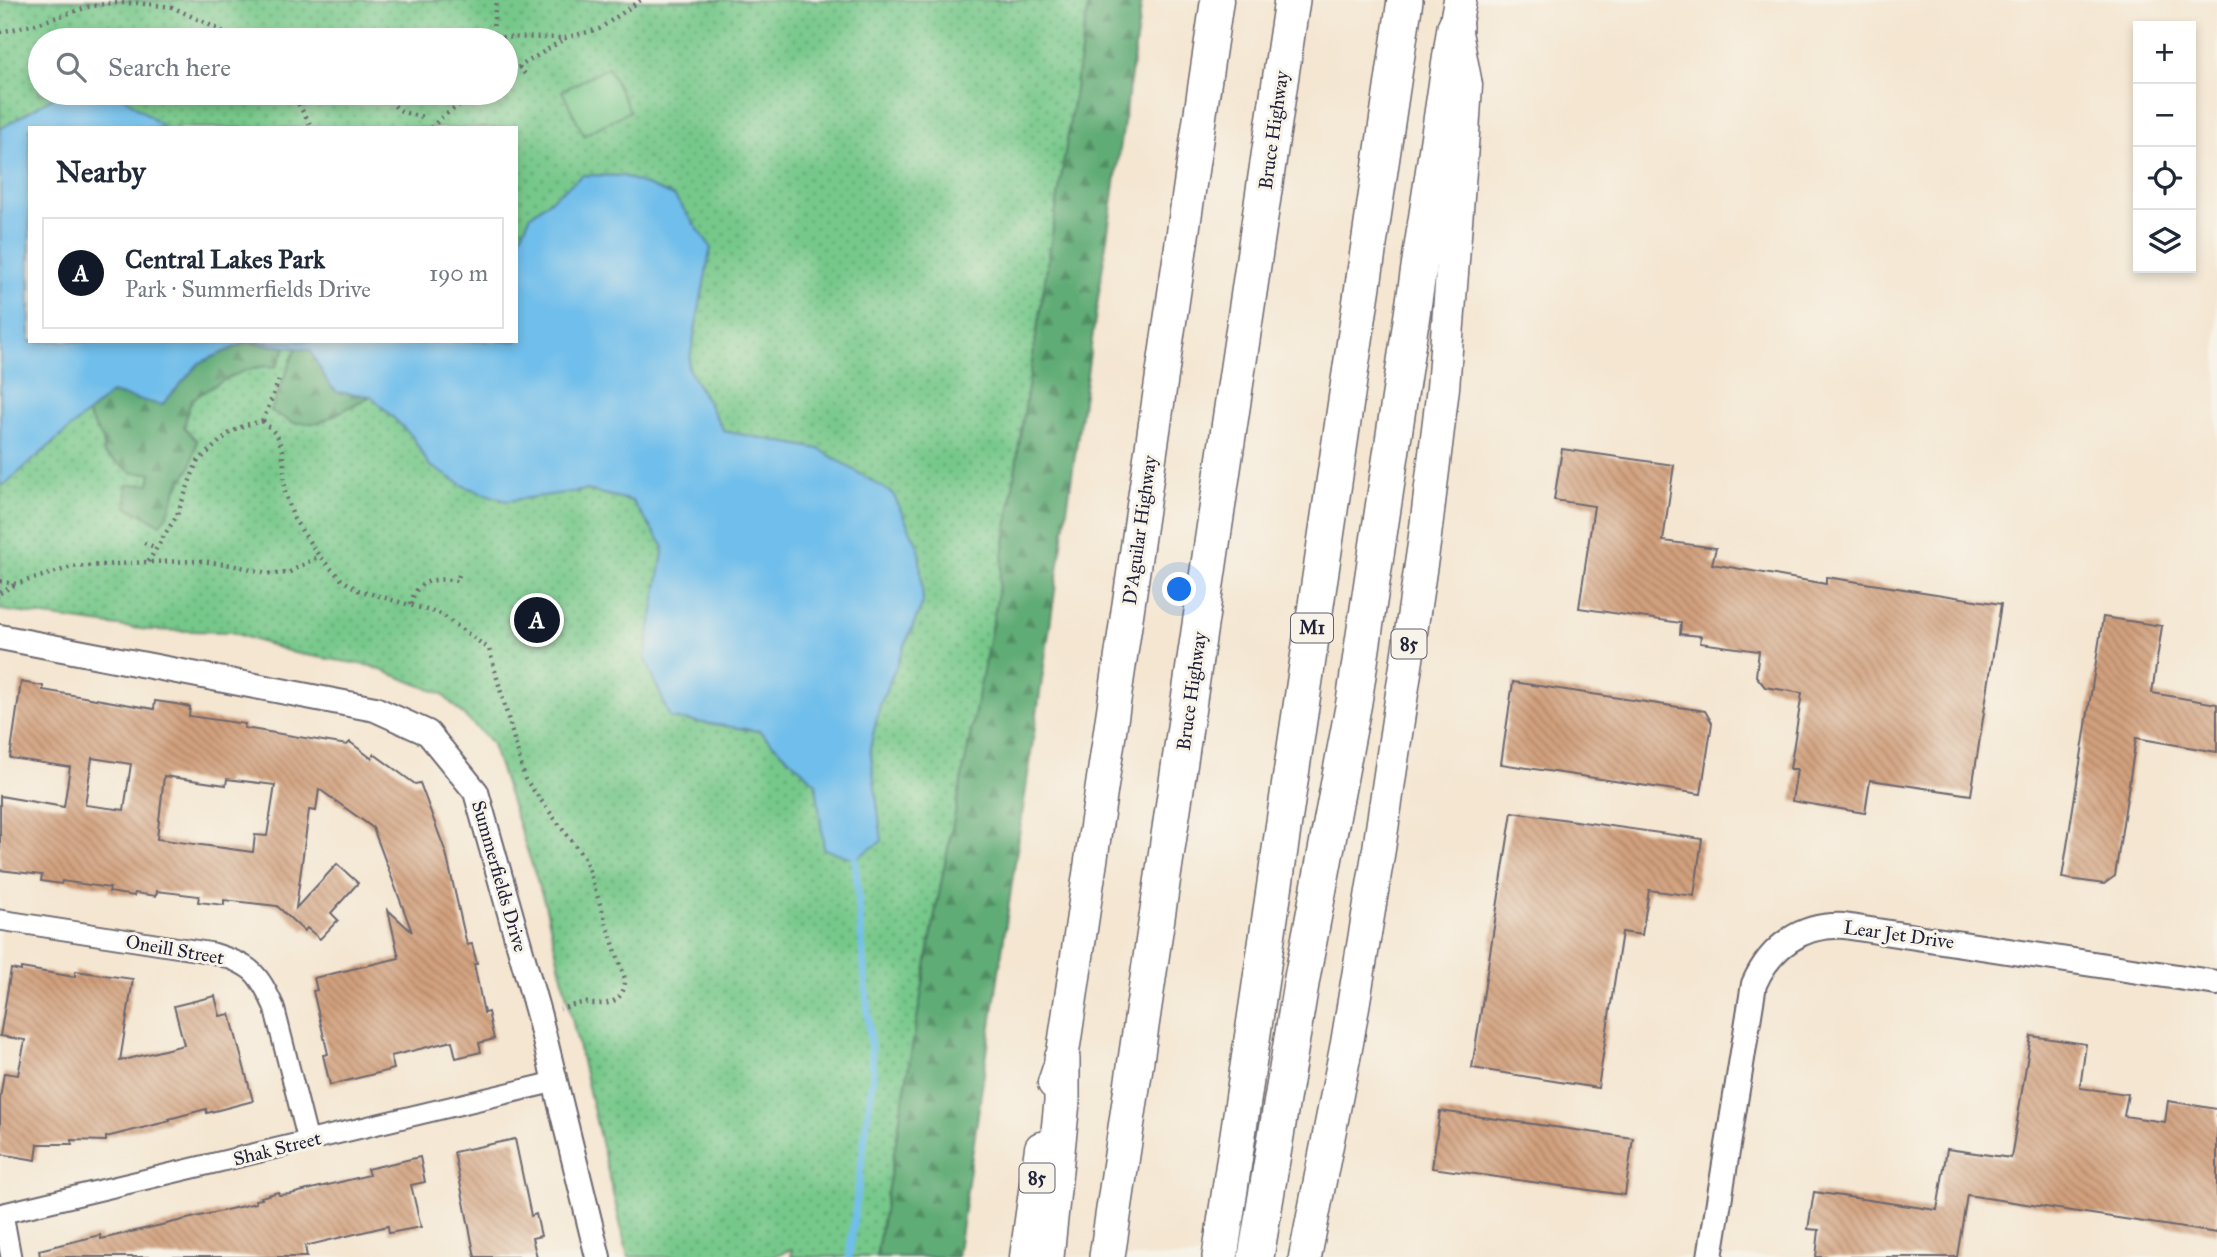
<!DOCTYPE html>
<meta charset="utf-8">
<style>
body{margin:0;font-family:"IM FELL Great Primer",serif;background:#f2f2f3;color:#1f2937}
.controls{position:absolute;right:21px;top:21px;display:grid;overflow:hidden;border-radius:0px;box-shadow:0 4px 10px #0003}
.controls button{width:63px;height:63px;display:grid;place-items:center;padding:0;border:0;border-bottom:2px solid #e0e1e3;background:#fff;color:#1f2937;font:35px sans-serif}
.you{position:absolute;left:1180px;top:590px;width:24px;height:24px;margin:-18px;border:5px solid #fff;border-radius:50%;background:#1a73e8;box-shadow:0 0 0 10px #1a73e833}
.badge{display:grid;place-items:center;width:46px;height:46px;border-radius:50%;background:#111827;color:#fff;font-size:23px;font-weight:700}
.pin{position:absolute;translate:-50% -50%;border:4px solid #fff;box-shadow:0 2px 7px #0006}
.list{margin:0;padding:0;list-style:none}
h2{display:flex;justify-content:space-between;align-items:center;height:91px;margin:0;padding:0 28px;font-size:30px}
h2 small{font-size:23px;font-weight:400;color:#747a83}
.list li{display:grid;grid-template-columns:46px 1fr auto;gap:21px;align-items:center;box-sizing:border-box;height:112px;margin:0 14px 14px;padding:0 14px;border:2px solid #e0e1e3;border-radius:0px}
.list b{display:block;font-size:26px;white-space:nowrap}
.list p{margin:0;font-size:23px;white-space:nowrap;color:#747a83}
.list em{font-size:23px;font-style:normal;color:#747a83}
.icon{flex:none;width:38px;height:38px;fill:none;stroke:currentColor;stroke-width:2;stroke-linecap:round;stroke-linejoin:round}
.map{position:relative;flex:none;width:2217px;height:1257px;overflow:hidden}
.search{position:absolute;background:#fff;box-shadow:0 4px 10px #0003;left:28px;top:28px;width:490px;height:77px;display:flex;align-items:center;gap:18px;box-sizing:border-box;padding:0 24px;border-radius:38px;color:#747a83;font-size:26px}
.panel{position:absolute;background:#fff;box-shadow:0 4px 10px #0003;left:28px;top:126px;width:490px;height:217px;border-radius:0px}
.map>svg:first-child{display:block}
.green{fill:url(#green-dots);stroke:#4c7562;stroke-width:2;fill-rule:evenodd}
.forest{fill:url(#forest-firs);stroke:#416758;stroke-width:2}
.pitch{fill:#76c88a;stroke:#4c7562;stroke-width:2}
.water{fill:#70beeb;stroke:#497093;stroke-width:2}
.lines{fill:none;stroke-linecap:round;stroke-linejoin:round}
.stream{stroke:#70beeb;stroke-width:7}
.building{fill:url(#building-back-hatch);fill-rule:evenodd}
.minor-casing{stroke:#6c6770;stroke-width:23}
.tertiary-casing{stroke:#6c6770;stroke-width:28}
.trunk-casing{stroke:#6c6770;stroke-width:35}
.motorway-casing{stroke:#6c6770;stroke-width:38}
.path{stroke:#6c6770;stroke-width:4.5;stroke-dasharray:2 5;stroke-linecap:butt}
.minor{stroke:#fff;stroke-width:19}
.tertiary{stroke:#fff;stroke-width:24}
.trunk{stroke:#fff;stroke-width:32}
.motorway{stroke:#fff;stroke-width:35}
.labels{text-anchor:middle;stroke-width:6;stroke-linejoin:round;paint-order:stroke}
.shield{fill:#f7f3e8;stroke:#62616f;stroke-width:2}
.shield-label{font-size:18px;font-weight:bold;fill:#22223b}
.street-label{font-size:19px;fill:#22223b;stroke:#f7f3e8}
</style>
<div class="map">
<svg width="2217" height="1257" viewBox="0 0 2217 1257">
<defs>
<pattern id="green-dots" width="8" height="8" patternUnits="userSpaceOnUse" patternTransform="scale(1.75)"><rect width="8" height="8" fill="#76c88a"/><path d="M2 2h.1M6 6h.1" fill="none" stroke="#60a272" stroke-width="1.8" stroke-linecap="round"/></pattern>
<pattern id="forest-firs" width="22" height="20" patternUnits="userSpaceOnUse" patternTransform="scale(1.75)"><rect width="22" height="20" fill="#60ac76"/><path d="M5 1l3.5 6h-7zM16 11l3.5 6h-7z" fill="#4f8c62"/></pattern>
<pattern id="building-back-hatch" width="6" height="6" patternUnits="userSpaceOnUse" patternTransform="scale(1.75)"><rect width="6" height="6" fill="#d2a07d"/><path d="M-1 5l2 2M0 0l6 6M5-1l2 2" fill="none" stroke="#aa8268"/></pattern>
</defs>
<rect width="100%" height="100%" fill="#f7f3e8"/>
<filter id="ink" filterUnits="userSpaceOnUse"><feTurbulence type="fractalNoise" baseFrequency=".0143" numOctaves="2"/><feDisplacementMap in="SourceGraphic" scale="14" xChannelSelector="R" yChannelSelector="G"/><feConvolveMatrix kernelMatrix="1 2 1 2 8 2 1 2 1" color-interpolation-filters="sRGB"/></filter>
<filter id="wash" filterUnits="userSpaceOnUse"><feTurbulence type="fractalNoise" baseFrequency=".00686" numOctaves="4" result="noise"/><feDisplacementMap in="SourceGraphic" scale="28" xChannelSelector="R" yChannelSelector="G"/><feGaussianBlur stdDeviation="1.57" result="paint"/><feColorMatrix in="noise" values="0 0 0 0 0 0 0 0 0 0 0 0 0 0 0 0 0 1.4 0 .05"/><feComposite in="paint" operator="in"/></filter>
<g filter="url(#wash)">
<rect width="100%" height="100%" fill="#f4e6d1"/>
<!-- green -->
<path class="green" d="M0 0H1098L898 1257H791L792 1249 772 1257H628L545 904 491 742 442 694 371 666 294 653 231 632 148 630 0 610ZM40 40H506V93H40ZM30 128H516V341H30Z"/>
<!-- forest -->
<g class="forest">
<polygon points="1089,0 1142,0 957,1257 876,1257 935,914 996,605 1020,438"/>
<path d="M247 342 286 347 276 367C249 362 213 386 191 400L184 427 197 441 191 467 176 490 168 514 160 524 127 507 126 485 149 484 151 473H133L104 454 103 440 87 414 111 393 162 405 199 363Z"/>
<polygon points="296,348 310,350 328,383 337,392 371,396 319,423 293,423 271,411"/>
</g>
<!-- pitch -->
<polygon class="pitch" points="608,67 630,111 584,135 562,91"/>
<!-- water -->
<polygon class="water" points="60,93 118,93 165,128 30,128 30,341 516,341 516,245 531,215 583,175 623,176 674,196 711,247 688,368 724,431 819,449 893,494 919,548 923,602 880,705 870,748 882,841 855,859 824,849 816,783 759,731 670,718 645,657 664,547 632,501 587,490 506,501 466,487 429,465 412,436 371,396 337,392 328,383 310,350 247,342 199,363 162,405 111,393 5,484 0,485 0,129"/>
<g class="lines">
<!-- stream -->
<polyline class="stream" points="849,1257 873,1074 855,859"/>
</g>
<g id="blocks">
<!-- building -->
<g class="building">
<polygon points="1562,449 1674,465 1663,541 1716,548 1712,564 1826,584 1826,577 2001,604 1971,795 1870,780 1865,813 1792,801 1797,769 1790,769 1802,693 1765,687 1756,676 1759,651 1700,643 1701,636 1680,634 1681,623 1579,608 1594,506 1554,500"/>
<polygon points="2103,617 2162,626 2152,693 2217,704 2217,752 2136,738 2115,876 2104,884 2062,878"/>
<path d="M21 682 43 686V690L154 709 155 701 176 704 190 707 189 716 245 724 244 728 347 745 350 742 371 758 374 754 415 784 420 783 446 853 467 945 472 944 477 964H474L484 1013 488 1012 494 1039 479 1043 481 1052 456 1058 452 1041 391 1056 394 1069 330 1085 323 1055 328 1054 313 991 317 990 314 978 399 958 388 910 412 932 373 828 319 789 316 811 309 810 296 908 337 864 358 883 331 913 338 920 320 939 307 928 304 931 277 906 224 900V905L198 902 199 896 157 891 156 896 135 893 134 896 109 892 110 888 62 881 61 884 41 881 42 875 0 870V796L64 807 70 767 10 758ZM92 758 131 764 124 810 85 805ZM164 776 226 785 227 779 275 785 267 836 255 835 253 852 157 839Z"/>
<polygon points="1513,682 1705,711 1712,723 1701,794 1501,764"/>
<polygon points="1512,812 1702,839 1694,896 1649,890 1642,935 1622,932 1598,1088 1472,1068"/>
<polygon points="21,968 75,977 75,971 133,979 120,1061 184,1045 174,1006 215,996 220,1016 230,1014 253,1101 207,1113 206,1109 169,1119 170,1121 106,1137 106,1141 72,1140 72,1144 38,1144 36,1160 0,1154 0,1098 4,1073 18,1075 25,1040 0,1036 11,969 21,971"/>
<polygon points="2031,1036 2086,1044 2080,1088 2128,1094 2124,1116 2165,1122 2168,1101 2217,1109 2217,1233 1967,1195 1957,1257 1816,1257 1819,1230 1808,1229 1814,1192 1937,1210 1947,1149 2011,1158"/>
<polygon points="1440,1111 1633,1138 1625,1195 1432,1168"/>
<polygon points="515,1139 531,1216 536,1214 541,1236 532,1238 537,1257 475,1257 454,1152"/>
<polygon points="420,1157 425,1182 411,1185 421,1227 389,1233 388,1226 305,1246 307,1257 40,1257 39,1250 100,1235 101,1239 256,1203 255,1200 262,1199 261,1197 278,1192 279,1195 291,1194 369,1175 367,1169"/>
</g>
</g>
</g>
<g filter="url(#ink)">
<use href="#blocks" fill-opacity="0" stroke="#6c6770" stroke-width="2"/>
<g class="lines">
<defs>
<g id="minor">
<path d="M0 920 213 953C251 965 258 971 274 1007L308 1141"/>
<polyline points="0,1214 555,1082"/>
<polyline points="3,1214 11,1257"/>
</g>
<g id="tertiary">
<polyline points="0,637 375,709 428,733 476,792 539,1016 598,1257"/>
<path d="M1710 1257 1754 984C1771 946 1802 924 1844 926L2217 983"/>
</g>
<g id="trunk">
<polyline points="1054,1083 1062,1059 1217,0"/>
<polyline points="1026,1257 1041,1148"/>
<polyline points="1305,1257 1347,1043 1379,849 1424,544 1443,388 1463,133 1466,85 1455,27 1460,0"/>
</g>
<g id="motorway">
<polyline points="1046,1257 1062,1102 1062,1059"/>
<polyline points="1107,1257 1292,0"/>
<polyline points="1220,1257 1405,0"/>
<polyline points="1256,1257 1302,978 1354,702 1455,27"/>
</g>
</defs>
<!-- minor casing -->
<use href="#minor" class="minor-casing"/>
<!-- tertiary casing -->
<use href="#tertiary" class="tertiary-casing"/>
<!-- trunk casing -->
<use href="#trunk" class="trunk-casing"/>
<!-- motorway casing -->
<use href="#motorway" class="motorway-casing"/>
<!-- path -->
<g class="path">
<polyline points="0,32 36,24 88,7 112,3 137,3 172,7 241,40"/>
<polyline points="336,40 371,28 493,37 565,38 599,29 641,0"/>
<polyline points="492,40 496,0"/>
<polyline points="519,67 525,74"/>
<polyline points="506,75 564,39"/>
<polyline points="290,93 298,103 312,128"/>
<path d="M389 93C393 112 405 113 423 117"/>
<polyline points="431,128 442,117 477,93"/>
<path d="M263 421 277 435 283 451 285 493 294 519 319 556 341 579 358 590 441 614 489 649 525 779 585 859 625 979C625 998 613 1005 594 1004 586 1004 592 1002 583 1003 575 1004 567 1007 560 1009"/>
<polyline points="263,421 280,377"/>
<polyline points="144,543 157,548"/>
<polyline points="148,562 177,515 197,462 228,434 245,425 263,421"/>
<polyline points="0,581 16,584 72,567 148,562 202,561 231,565 272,574 288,573 319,556"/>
<polyline points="0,593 16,584"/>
<path d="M411 604C415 580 436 577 457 581L459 575"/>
</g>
<!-- minor -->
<use href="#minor" class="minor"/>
<!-- tertiary -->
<use href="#tertiary" class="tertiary"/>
<!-- trunk -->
<use href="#trunk" class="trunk"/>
<!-- motorway -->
<use href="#motorway" class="motorway"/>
</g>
</g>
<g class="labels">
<!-- shield labels -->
<g class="shield">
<rect x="1291" y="613.5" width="42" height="29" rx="5"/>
<rect x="1391.5" y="629.5" width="35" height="29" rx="5"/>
<rect x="1019.5" y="1163.5" width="35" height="29" rx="5"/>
</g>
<g class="shield-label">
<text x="1312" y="634">M1</text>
<text x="1409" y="650">85</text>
<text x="1037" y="1184">85</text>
</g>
<!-- street labels -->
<g class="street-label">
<text transform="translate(1273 130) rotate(-82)" y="7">Bruce Highway</text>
<text transform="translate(1139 530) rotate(-82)" y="7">D'Aguilar Highway</text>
<text transform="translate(1191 691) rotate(-82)" y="7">Bruce Highway</text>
<text transform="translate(500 876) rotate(74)" y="7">Summerfields Drive</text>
<text transform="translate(1899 934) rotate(8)" y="7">Lear Jet Drive</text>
<text transform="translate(175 949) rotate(10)" y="7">Oneill Street</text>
<text transform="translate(277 1148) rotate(-14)" y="7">Shak Street</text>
</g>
</g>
</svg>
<div class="controls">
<button>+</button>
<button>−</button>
<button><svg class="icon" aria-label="locate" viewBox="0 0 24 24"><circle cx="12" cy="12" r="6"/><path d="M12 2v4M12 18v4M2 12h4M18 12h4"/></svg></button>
<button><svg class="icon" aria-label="layers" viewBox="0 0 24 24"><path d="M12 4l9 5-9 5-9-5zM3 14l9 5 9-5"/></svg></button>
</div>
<div class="you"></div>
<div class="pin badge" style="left:537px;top:620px">A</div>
<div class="search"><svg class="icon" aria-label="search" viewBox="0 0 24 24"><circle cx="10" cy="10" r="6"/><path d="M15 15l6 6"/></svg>Search here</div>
<section class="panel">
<h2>Nearby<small></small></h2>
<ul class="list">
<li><span class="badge">A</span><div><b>Central Lakes Park</b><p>Park · Summerfields Drive</p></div><em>190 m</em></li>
</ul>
</section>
</div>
